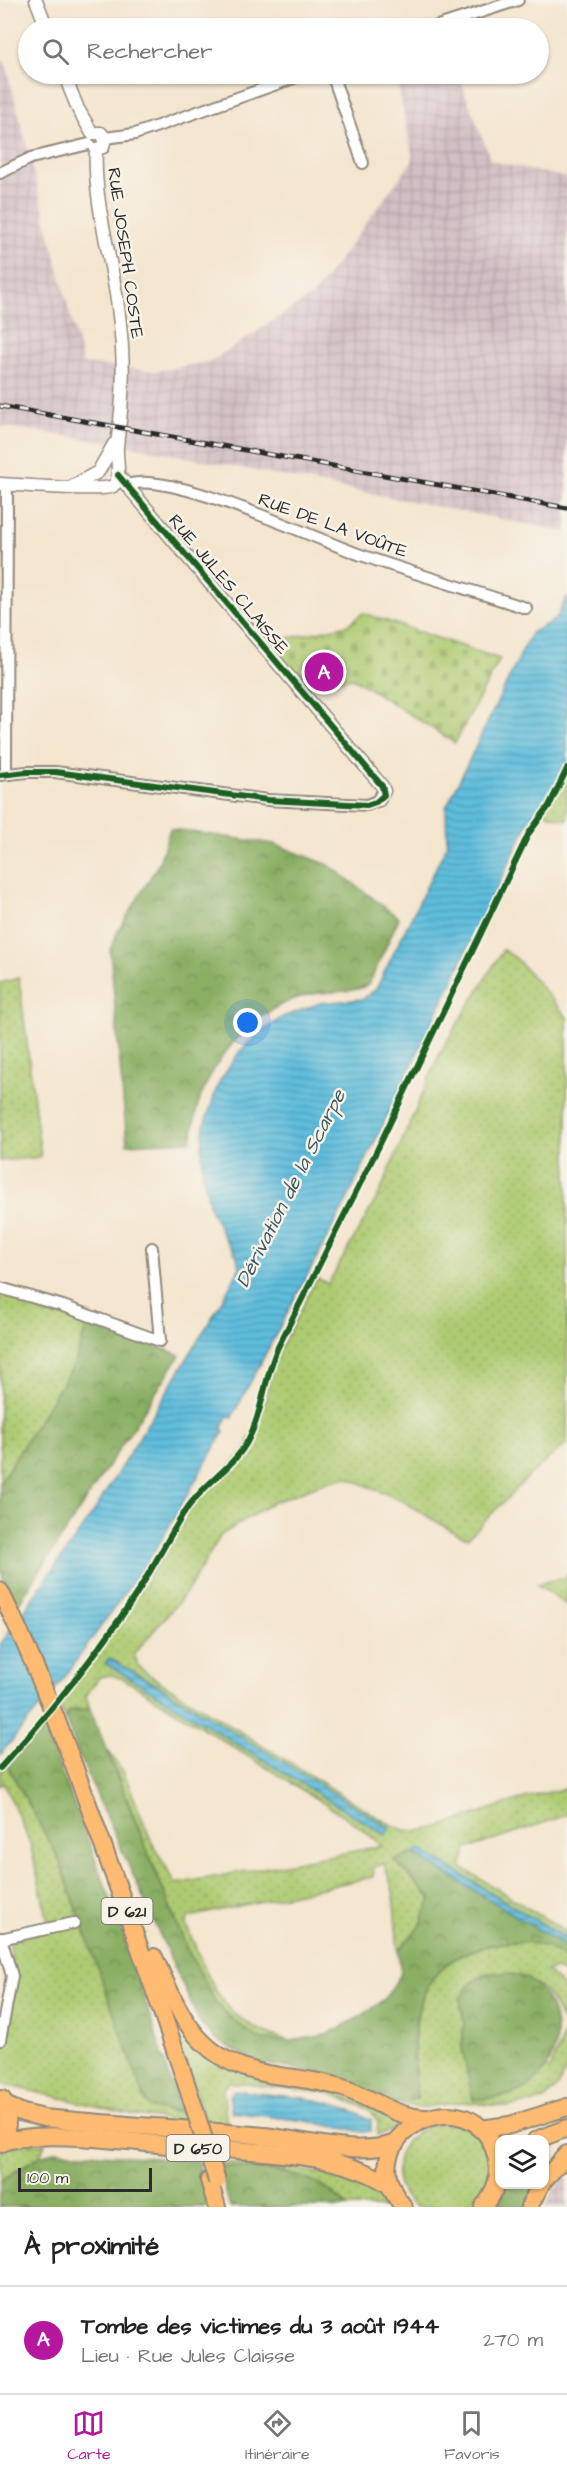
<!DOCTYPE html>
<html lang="fr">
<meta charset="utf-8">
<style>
body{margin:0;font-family:"Architects Daughter",sans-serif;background:#f6f6f6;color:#222}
.controls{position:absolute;right:18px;bottom:18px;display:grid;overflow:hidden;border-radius:12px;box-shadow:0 2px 4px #0004}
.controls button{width:54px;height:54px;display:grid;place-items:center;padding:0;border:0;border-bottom:2px solid #e0e0e0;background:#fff;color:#222;font:30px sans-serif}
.scale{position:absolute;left:18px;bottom:15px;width:134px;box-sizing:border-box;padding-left:6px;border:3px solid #2b2b2b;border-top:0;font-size:16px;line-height:21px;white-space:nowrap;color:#2b2b2b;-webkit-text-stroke:4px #f7f3e8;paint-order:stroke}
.you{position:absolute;left:248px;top:1023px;width:21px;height:21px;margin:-15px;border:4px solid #fff;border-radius:50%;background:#1a73e8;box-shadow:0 0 0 9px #1a73e833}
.badge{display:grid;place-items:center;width:39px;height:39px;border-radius:50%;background:#b5179e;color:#fff;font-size:20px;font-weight:700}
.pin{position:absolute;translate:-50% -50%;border:3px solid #fff;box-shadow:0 2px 6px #0006}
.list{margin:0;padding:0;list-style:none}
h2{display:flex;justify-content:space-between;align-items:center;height:78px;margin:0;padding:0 24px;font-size:26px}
h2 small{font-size:20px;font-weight:400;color:#767676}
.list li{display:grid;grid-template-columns:39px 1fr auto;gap:18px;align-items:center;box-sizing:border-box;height:108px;padding:0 24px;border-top:2px solid #e0e0e0}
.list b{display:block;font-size:22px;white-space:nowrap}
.list p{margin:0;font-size:20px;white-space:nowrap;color:#767676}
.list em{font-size:20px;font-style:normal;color:#767676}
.icon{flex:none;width:33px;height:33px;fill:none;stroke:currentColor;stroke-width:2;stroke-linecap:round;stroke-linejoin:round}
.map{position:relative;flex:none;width:567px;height:2207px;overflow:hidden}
.search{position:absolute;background:#fff;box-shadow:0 2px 4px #0004;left:18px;right:18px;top:18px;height:66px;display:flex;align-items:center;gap:15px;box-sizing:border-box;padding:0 21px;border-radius:33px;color:#767676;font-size:22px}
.sheet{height:186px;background:#fff}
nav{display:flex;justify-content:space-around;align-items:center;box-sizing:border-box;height:84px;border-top:2px solid #e0e0e0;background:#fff;font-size:16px;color:#767676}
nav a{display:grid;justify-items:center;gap:3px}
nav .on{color:#b5179e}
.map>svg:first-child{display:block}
.industrial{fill:url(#industrial-grid)}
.grass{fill:url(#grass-dots);stroke:#6c7b4e;stroke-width:1.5;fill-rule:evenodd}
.forest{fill:url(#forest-crowns);stroke:#5a6d48;stroke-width:1.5}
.cemetery{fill:url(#cemetery-stones);stroke:#6c7b4e;stroke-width:1.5}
.water{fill:url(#water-rules);stroke:#447484;stroke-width:1.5}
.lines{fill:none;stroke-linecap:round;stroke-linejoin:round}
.minor-casing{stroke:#90887c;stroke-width:14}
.tertiary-casing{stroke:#90887c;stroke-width:15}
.primary-casing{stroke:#90887c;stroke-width:20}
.trunk-casing{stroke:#90887c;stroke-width:20}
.minor{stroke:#fff;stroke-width:10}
.tertiary{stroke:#fff;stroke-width:12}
.primary{stroke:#febb71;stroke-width:16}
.trunk{stroke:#febb71;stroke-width:16}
.rail-casing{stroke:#2b2b2b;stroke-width:5}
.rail{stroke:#f7f3e8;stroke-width:3;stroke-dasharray:9;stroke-linecap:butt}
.trunk-bridge-casing{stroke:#90887c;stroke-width:20;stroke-linecap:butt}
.trunk-bridge{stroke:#febb71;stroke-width:16}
.cycleway-casing{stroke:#f7f3e8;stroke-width:10}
.cycleway{stroke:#1b5e20;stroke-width:6}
.labels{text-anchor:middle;stroke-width:5;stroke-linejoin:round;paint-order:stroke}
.shield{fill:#f7f3e8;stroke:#686764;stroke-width:1.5}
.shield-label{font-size:16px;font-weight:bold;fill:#2b2b2b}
.street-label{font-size:18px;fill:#2b2b2b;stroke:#f7f3e8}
.water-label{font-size:20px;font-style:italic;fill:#3a5760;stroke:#f7f3e8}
</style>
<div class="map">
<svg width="567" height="2207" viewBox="0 0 567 2207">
<defs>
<pattern id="industrial-grid" width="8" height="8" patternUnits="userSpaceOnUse" patternTransform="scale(1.5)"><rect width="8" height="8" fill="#d2bec4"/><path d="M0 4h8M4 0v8" fill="none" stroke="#b4a3a9"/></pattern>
<pattern id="grass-dots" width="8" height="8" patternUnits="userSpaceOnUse" patternTransform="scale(1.5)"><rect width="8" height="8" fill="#aecb72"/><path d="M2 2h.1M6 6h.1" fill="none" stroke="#96ae63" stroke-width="1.8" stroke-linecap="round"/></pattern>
<pattern id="forest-crowns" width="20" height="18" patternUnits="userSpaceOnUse" patternTransform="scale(1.5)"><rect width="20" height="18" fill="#8aaf64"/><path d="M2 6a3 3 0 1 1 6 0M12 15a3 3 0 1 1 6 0" fill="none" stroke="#718f53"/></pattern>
<pattern id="cemetery-stones" width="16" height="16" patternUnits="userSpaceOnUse" patternTransform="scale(1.5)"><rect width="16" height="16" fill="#aecb72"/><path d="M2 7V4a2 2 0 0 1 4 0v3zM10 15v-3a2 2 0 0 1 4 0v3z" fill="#96ae63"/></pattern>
<pattern id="water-rules" width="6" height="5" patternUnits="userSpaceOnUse" patternTransform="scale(1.5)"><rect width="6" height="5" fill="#5ebddd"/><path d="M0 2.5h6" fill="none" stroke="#4e9ab3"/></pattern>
</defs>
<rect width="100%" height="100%" fill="#f7f3e8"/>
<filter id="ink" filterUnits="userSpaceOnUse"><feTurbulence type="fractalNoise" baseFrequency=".0167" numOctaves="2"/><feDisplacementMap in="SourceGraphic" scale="12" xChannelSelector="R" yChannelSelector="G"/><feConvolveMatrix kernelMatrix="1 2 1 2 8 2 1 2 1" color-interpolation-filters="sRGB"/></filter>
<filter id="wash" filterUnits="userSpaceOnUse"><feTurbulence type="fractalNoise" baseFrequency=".008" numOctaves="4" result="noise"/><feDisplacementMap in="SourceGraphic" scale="24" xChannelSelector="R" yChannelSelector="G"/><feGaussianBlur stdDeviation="1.35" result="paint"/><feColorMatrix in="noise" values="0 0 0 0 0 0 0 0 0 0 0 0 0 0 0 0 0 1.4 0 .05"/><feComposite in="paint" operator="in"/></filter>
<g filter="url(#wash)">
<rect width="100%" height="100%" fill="#f4e5ce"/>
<!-- industrial -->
<g class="industrial">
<polygon points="0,55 6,65 83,364 157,371 211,361 313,295 413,160 396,74 458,74 491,161 567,178 567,532 124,445 0,426"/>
<polygon points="567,2175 567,2207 546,2207 551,2193"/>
</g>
<!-- grass -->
<g class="grass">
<polygon points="567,759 567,820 541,812"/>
<path d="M503 950 516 958 567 1017V1443L530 1475 468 1538 457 1534 406 1503 347 1477 326 1482 272 1503 221 1535 186 1593 134 1654 138 1666 154 1678 384 1821 404 1830 420 1831 439 1827 517 1800 567 1788V1815L467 1849 461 1867 567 1932V1939L421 1850 395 1860 431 1899 420 1926 398 1951 393 1890 384 1864 374 1867 373 1877 189 1917 186 1925C214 1988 218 2021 290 2041L261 2040 234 2021 217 2004 187 1949 107 1749 124 1773 152 1843 176 1884 382 1846 361 1828 336 1811 124 1679 111 1675 99 1677 86 1696 90 1709 69 1711 65 1718 59 1705 139 1592 191 1507 245 1451 266 1399 269 1377 275 1359 317 1278 328 1284 379 1194 441 1051ZM109 1658 159 1686 385 1835 106 1663Z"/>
<polygon points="19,978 41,1157 0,1161 0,983"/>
<polygon points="0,1293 90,1315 75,1363 0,1483"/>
<polygon points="567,1574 567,1605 537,1584 563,1578"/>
<polygon points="7,1765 58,1857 85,1930 167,2112 181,2112 185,2122 135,2115 1,2084 0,2069 16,1983 9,1941 50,1930 30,1843 4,1783 0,1786 0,1772"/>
<path d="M524 1941 548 1947 567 1958V1976L556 1969 547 1971 558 1981 567 1994V2069L558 2085 545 2100 508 2107 463 2102 418 2108 396 2103 417 2099C408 2006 417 1948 524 1941ZM509 1974C548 1983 549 1996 566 2029L550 2069 462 2048 464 2021 460 1999Z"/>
<polygon points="162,1988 197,2047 329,2089 402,2120 388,2132 377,2135 378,2121 370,2110 329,2093 229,2082 223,2090 227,2124 206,2124"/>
<path d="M431 2124C440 2124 451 2122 460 2125 495 2138 499 2184 472 2207H415C395 2192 391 2163 405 2143 410 2135 423 2129 431 2124Z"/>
<polygon points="45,2143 40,2156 0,2181 0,2152 11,2146"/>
<path d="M218 2162C259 2165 347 2170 378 2195 381 2198 384 2203 386 2207H347L341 2200 283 2171 219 2166Z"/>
</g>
<!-- forest -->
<g class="forest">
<path d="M170 829 274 844 329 865 399 918 369 984C351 995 327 990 307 995 256 1009 220 1049 201 1096 195 1110 194 1127 191 1141L127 1144 110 950 117 933 159 863Z"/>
<polygon points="89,1319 180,1355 17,1606 0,1570 0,1483 75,1363"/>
<path d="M90 1709 187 1949 217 2004 234 2021 261 2040 290 2041 326 2035 361 2016 384 2000 401 1974 398 1951 420 1926 431 1899 394 1860 413 1853 567 1947V1958C539 1941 519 1938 487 1946 408 1964 410 2033 417 2099L396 2103 327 2075 256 2062 214 2039 199 2021 81 1760 65 1718 69 1711Z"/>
<polygon points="43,1724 119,1921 181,2112 150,2108 145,2100 58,1857 7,1765"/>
<path d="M487 1973C501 1973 516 1973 528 1979 567 2005 567 2069 518 2092 505 2098 487 2098 473 2100L462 2048 464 2021 460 1999 470 1984Z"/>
<polygon points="57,2151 198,2161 208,2207 0,2207 0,2181 40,2156"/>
<path d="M219 2166C265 2170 315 2169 347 2207H230Z"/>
<polygon points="505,2185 536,2185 526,2207 496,2207"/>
</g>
<!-- cemetery -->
<polygon class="cemetery" points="363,613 500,659 455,743 353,678 304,687 267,643 348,625"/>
<!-- water -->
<g class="water">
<polygon points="567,596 567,761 549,799 532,815 342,1210 232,1417 227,1416 222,1428 224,1431 156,1549 64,1678 0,1755 0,1645 95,1510 219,1306 239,1269 237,1256 225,1239 210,1208 203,1175 202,1148 204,1126 219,1082 240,1051 259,1033 283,1017 320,1003 363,999 376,989 447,845 446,808 531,633 556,619"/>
<polygon points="109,1658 159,1686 390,1828 385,1835 105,1663"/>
<polygon points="421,1850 567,1939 567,1947 413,1853"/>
<path d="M234 2090C280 2097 331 2095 371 2120V2131L363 2132 306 2121 232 2112 229 2095Z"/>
</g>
</g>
<g filter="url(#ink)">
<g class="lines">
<defs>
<g id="minor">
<polyline points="432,28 518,0"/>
<polyline points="332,74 363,163"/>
<polyline points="105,138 135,134 305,74"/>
<polyline points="0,173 31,158 89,144"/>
<path d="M128 485C168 469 315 539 361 555 415 574 471 590 526 608"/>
<polyline points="6,774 7,484"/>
<polyline points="0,775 27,772 55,772 268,800 367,805 379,800"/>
<polyline points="0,1288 63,1306 160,1341 152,1248"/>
<polyline points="0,1939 74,1923"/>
<polyline points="0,2040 12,1976 1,1938"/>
</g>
<g id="tertiary">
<polyline points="36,0 47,28"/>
<polyline points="64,74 78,109 92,133"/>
<polyline points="92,133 101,133 105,138 103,147 96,149"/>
<polyline points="118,475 382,786 384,791 379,800"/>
<path d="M0 484C18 485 103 492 113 486 122 480 116 457 117 447 118 435 120 423 121 411 124 379 123 347 119 315 113 260 93 205 96 149"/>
<polyline points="73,486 98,472 114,444"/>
</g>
<g id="primary">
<path d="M5 2105 23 2113 44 2118C117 2125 191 2129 264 2136 305 2140 357 2157 396 2143"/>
<polyline points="480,2129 510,2125 567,2107"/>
<polyline points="536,2140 567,2128"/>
<path d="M0 2144C34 2127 137 2143 178 2146 226 2150 276 2151 324 2160 348 2165 373 2173 392 2187"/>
<path d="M0 2144C9 2129 10 2115 2 2099"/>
<polyline points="544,2180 567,2154"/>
<path d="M404 2207C341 2137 474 2069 496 2156 501 2174 496 2193 483 2207"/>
<polyline points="529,2207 541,2184"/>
</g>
<g id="trunk">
<path d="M0 1591C37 1664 65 1741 93 1818 128 1914 162 2010 194 2107"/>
<path d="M154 1957C181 2017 197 2061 268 2074 292 2078 317 2080 340 2087 370 2096 393 2117 425 2118"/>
<polyline points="209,2180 217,2207"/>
</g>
</defs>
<!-- minor casing -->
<use href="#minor" class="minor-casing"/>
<!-- tertiary casing -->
<use href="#tertiary" class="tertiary-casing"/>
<!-- primary casing -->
<use href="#primary" class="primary-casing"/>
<!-- trunk casing -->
<use href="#trunk" class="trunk-casing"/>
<!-- minor -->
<use href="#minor" class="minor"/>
<!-- tertiary -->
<use href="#tertiary" class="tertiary"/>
<!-- primary -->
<use href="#primary" class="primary"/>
<!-- trunk -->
<use href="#trunk" class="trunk"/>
<defs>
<polyline id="rail" points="0,406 567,508"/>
</defs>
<!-- rail casing -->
<use href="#rail" class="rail-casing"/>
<!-- rail -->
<use href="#rail" class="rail"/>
<defs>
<polyline id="trunk-bridge" points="194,2107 217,2181"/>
</defs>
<!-- trunk-bridge casing -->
<use href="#trunk-bridge" class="trunk-bridge-casing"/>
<!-- trunk-bridge -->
<use href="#trunk-bridge" class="trunk-bridge"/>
<defs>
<g id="cycleway">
<polyline points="0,775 27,772 55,772 268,800 367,805 376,802 384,795 382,786 118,475"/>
<path d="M0 1768C49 1714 95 1657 135 1596 153 1568 168 1538 186 1510 203 1484 232 1469 247 1442 263 1412 264 1378 278 1347L377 1150 529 833 549 806 567 769"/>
</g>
</defs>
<!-- cycleway casing -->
<use href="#cycleway" class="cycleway-casing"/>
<!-- cycleway -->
<use href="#cycleway" class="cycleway"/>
</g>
</g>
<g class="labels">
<!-- shield labels -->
<g class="shield">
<rect x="101.5" y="1898" width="51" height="26" rx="4.5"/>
<rect x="166.5" y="2135" width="63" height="26" rx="4.5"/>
</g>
<g class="shield-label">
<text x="127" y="1917">D 621</text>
<text x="198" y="2154">D 650</text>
</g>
<!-- street labels -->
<g class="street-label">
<text transform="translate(126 253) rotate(82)" y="6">RUE JOSEPH COSTE</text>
<text transform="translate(333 525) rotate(20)" y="6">RUE DE LA VOÛTE</text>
<text transform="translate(229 584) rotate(50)" y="6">RUE JULES CLAISSE</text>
</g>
<!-- water labels -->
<g class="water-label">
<text transform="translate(290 1188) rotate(-63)" y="7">Dérivation de la Scarpe</text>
</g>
</g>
</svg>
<div class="controls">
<button><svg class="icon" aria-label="layers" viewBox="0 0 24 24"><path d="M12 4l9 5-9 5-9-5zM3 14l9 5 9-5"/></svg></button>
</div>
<div class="scale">100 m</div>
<div class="you"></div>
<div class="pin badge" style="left:324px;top:672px">A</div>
<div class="search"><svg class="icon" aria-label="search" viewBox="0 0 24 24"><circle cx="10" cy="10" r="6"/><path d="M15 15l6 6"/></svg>Rechercher</div>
</div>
<section class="sheet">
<h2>À proximité<small></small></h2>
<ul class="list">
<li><span class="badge">A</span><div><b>Tombe des victimes du 3 août 1944</b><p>Lieu · Rue Jules Claisse</p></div><em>270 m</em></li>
</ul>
</section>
<nav>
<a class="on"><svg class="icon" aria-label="map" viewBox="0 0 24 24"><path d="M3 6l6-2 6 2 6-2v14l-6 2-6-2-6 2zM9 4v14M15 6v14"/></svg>Carte</a>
<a><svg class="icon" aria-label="directions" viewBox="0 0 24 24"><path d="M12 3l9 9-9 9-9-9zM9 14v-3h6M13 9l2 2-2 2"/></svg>Itinéraire</a>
<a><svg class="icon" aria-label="saved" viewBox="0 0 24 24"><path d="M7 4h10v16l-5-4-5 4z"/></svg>Favoris</a>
</nav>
